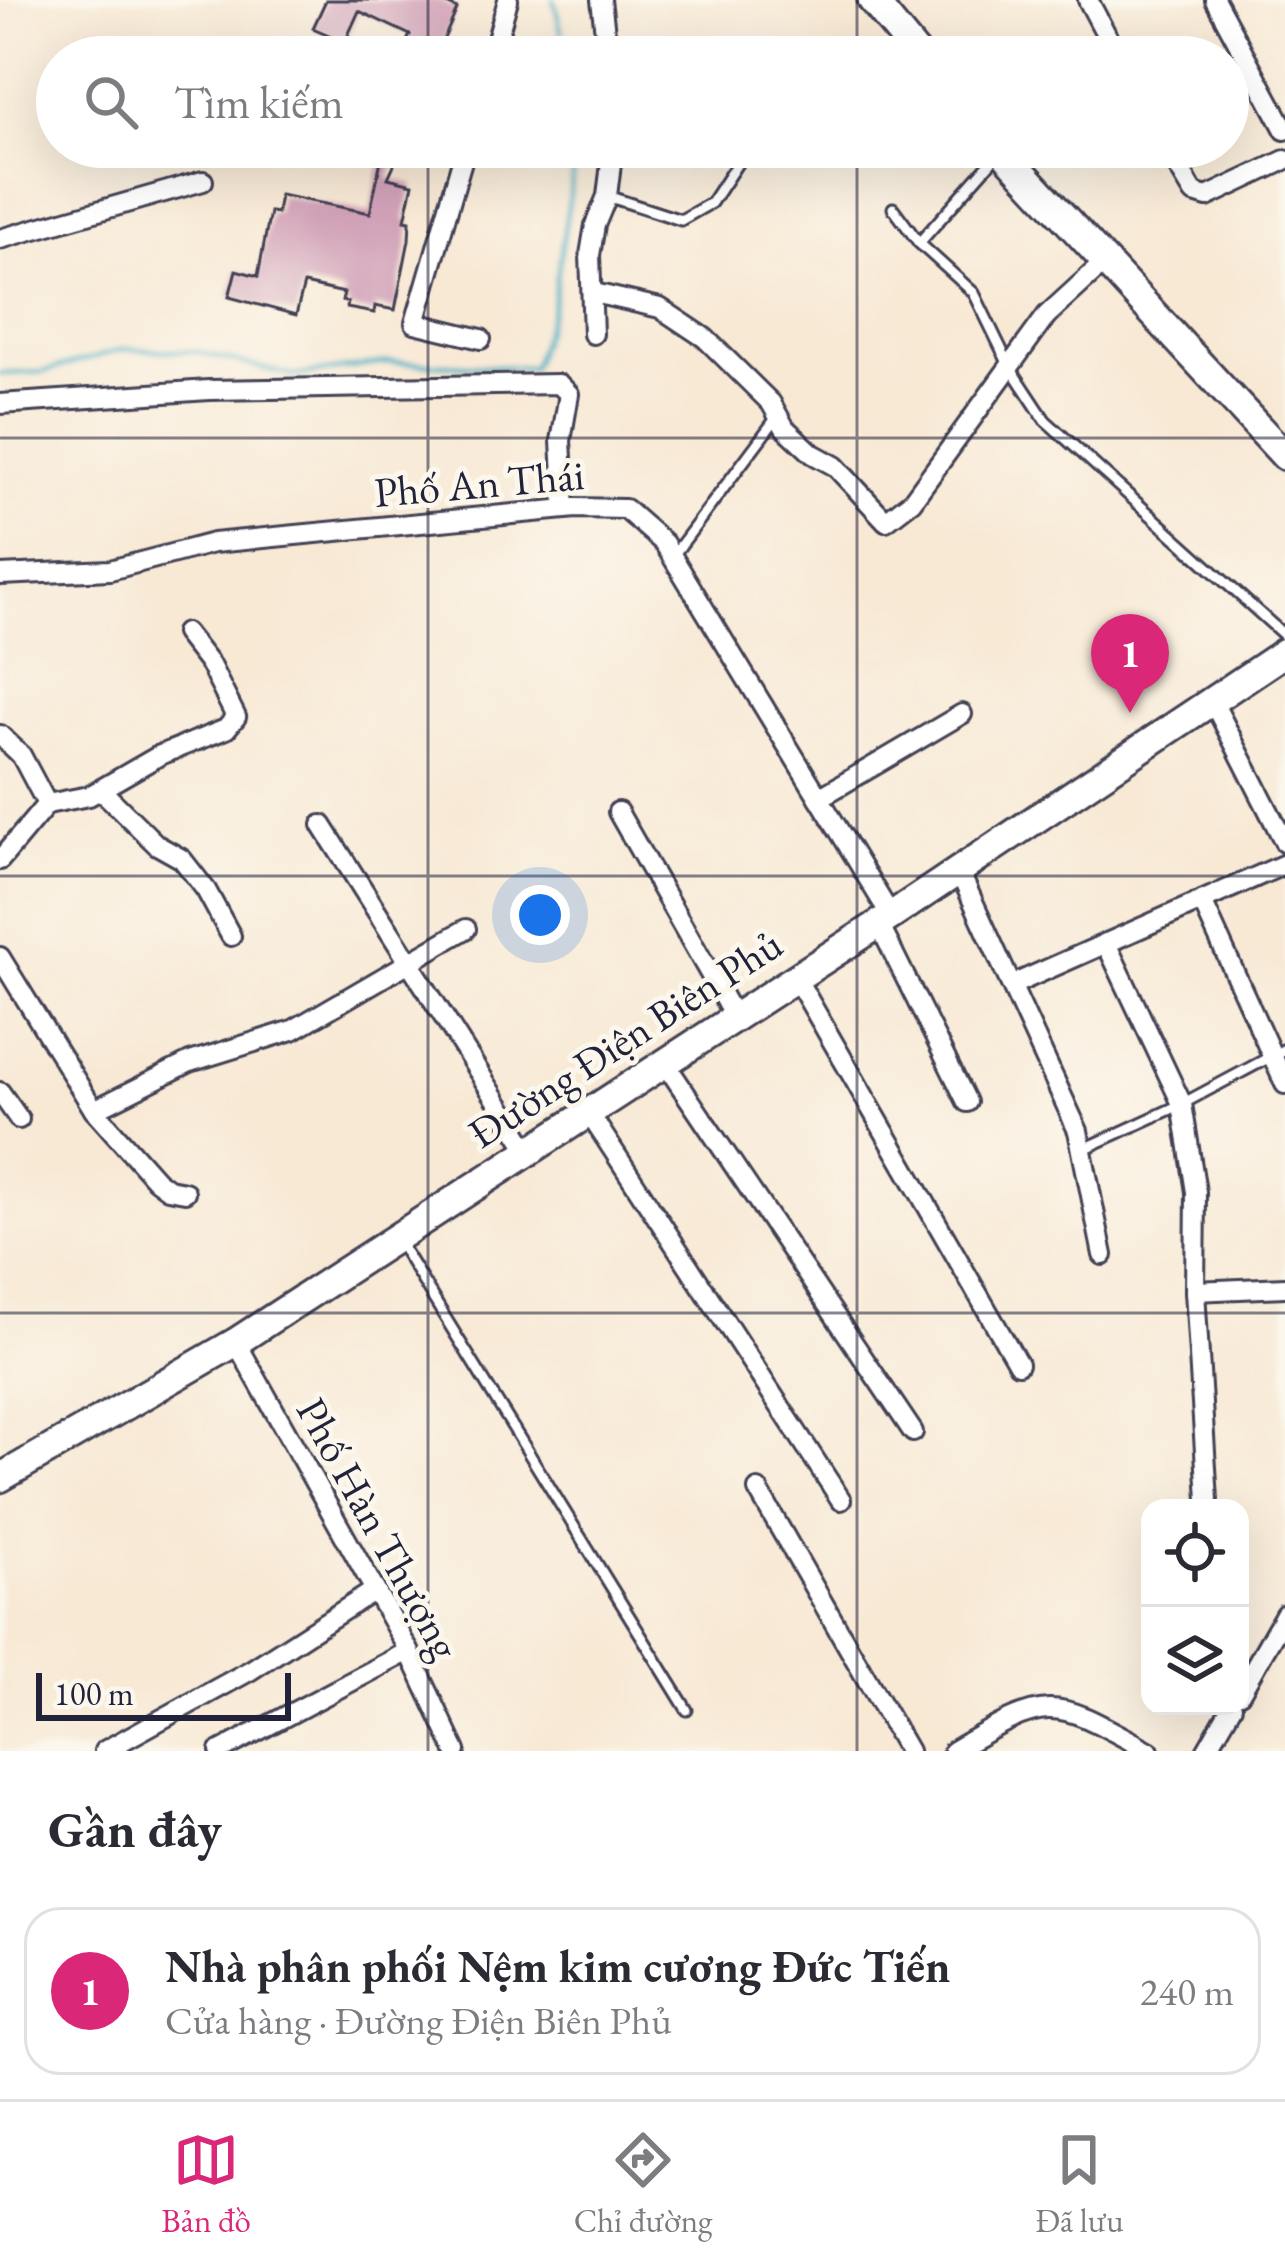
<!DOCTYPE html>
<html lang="vi">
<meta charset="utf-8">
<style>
body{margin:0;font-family:"EB Garamond",serif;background:#f2f2f3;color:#2b2b33}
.controls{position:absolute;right:36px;bottom:36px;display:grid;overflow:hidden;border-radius:24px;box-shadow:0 12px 48px #0002}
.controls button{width:108px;height:108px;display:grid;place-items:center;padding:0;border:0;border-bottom:3px solid #e1e1e2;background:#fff;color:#2b2b33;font:60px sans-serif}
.scale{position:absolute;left:36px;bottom:30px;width:255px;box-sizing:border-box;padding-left:12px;border:6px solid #22223b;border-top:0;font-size:33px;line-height:42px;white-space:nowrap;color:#22223b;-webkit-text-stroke:9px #fbf7ec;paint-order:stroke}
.you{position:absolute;left:540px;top:915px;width:42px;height:42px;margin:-30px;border:9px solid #fff;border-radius:50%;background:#1a73e8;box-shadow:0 0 0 18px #1a73e833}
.badge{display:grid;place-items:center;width:78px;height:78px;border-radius:50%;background:#db2777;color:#fff;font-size:39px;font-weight:700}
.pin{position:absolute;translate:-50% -99px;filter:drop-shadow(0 3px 6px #0008)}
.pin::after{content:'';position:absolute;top:63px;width:42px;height:36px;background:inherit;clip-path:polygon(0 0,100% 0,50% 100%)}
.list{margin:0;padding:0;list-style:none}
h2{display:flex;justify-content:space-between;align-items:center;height:156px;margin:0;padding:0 48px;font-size:51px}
h2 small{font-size:39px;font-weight:400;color:#7c7c81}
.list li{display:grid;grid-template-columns:78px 1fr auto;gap:36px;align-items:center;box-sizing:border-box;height:168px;margin:0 24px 24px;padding:0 24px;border:3px solid #e1e1e2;border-radius:36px}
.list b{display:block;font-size:45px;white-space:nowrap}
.list p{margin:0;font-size:39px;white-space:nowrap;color:#7c7c81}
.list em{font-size:39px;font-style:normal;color:#7c7c81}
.icon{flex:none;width:66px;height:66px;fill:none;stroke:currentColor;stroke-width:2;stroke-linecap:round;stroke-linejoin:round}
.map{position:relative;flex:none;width:1285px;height:1751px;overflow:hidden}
.search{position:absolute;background:#fff;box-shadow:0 12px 48px #0002;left:36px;right:36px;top:36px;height:132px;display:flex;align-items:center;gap:30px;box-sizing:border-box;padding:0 42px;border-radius:66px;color:#7c7c81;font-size:45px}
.sheet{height:348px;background:#fff}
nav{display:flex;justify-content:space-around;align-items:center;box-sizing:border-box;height:168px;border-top:3px solid #e1e1e2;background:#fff;font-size:33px;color:#7c7c81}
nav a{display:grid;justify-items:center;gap:6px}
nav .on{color:#db2777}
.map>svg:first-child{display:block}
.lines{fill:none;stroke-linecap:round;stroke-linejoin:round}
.stream{stroke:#46afc5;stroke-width:4.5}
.building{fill:#d1a1b8}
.lane-casing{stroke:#424052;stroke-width:15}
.street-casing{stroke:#424052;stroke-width:24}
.secondary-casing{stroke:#424052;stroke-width:33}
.lane{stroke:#fff;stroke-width:9}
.street{stroke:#fff;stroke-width:18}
.secondary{stroke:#fff;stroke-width:27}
.grid{fill:none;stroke:#22223b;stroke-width:3;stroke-opacity:0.55}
.labels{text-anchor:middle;stroke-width:10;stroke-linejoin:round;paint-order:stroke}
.street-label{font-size:42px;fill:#22223b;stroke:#fbf7ec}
</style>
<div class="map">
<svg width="1285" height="1751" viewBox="0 0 1285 1751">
<rect width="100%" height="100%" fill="#fbf7ec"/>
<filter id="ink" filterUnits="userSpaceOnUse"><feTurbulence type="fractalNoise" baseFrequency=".00833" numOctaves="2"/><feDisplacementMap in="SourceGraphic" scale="24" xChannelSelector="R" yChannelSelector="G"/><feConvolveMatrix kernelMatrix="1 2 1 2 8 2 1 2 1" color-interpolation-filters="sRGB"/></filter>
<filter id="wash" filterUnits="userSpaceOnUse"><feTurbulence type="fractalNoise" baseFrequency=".004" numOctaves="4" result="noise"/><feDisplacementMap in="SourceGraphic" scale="48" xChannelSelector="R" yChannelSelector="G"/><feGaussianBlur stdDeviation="2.7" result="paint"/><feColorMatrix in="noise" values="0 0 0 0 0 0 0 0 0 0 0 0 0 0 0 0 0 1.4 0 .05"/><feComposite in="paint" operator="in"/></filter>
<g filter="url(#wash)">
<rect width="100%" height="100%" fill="#f8e9d5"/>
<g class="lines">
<!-- stream -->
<g class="stream">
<polyline points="554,0 567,57"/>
<polyline points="0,374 43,372 124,349 197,352 294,376 390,362 532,368 552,310 577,147"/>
</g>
</g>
<g id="blocks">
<!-- building -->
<g class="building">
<polygon points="326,0 438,0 457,9 436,57 399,57 410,35 359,11 345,42 313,28"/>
<polygon points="355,147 402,147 388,178 413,184 405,220 410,221 409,240 395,310 375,306 374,313 347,308 348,302 342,301 344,293 304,284 296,315 229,297 236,270 258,276 270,212 277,213 280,195 370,213 381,160"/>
</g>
</g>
</g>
<g filter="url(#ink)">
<use href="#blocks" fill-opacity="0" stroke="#424052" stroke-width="3"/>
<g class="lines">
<defs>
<g id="lane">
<polyline points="880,57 899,43"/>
<polyline points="607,196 681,220 711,203 748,147"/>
<polyline points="893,208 919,243 974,293 1010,367 1045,420 1285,636"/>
<polyline points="919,243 998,154"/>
<polyline points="672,557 777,417"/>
<polyline points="1084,1149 1182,1104 1285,1049"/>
<polyline points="398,1241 687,1710"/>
</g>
<g id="street">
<polyline points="601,0 608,57"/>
<polyline points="1088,0 1118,57"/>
<polyline points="1215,0 1285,130"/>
<polyline points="492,57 508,0"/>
<polyline points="466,147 415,323 481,339"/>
<polyline points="1166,147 1194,193 1207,197 1285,160"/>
<polyline points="0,239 203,181"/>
<polyline points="594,293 660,308 705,338 771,403 785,428 813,454 835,466 886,521 912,501 1047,315 1107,260"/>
<polyline points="593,334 590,255 595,225 607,196 613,147"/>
<polyline points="0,404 209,390 559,384 569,394 561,441 565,509"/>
<polyline points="0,575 110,570 213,543 576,508 625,509 664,543 891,916"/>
<polyline points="1213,702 1285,843"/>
<polyline points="0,735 21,755 47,804"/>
<polyline points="101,790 157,845 182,859 206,890 231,936"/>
<polyline points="819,798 962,714"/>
<polyline points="618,812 735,1018"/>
<polyline points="322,825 529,1151"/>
<polyline points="0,860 47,804 89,796 160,755 226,729 236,717 210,665 185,633"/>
<polyline points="959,871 1078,1131 1103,1255"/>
<polyline points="1202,901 1285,1084"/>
<polyline points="879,924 967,1102"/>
<polyline points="1106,943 1182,1104 1196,1192 1195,1291 1208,1500"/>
<polyline points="0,957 94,1110 156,1180 168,1189 185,1192"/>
<polyline points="796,978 1018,1364"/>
<polyline points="1012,985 1285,864"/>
<polyline points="665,1063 913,1432"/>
<polyline points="0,1092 19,1119"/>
<polyline points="94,1110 190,1062 293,1030 466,929"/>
<polyline points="589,1113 841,1500"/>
<polyline points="1195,1291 1285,1287"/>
<polyline points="236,1342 409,1651 456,1751"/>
<polyline points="758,1490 908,1751"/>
<polyline points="1240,1693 1285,1614"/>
<polyline points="104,1751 251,1670 375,1590"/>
<polyline points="220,1751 409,1651"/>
<path d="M953 1751C1052 1693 1051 1697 1149 1751"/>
<polyline points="1206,1751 1232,1706"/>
</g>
<g id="secondary">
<polyline points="872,0 919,57"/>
<polyline points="999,147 1285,456"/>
<polyline points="0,1478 236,1342 891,916 1285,652"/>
</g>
</defs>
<!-- lane casing -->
<use href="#lane" class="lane-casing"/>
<!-- street casing -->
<use href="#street" class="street-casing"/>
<!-- secondary casing -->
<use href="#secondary" class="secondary-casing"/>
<!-- lane -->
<use href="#lane" class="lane"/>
<!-- street -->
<use href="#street" class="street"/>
<!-- secondary -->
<use href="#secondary" class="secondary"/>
</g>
</g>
<!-- grid -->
<path class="grid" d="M428 0V57M857 0V57M428 147V1751M857 147V1751M0 438H1285M0 876H1285M0 1313H1285"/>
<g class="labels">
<!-- street labels -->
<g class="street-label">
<text transform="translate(479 483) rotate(-5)" y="15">Phố An Thái</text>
<text transform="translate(625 1038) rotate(-33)" y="15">Đường Điện Biên Phủ</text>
<text transform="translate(379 1528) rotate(61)" y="15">Phố Hàn Thượng</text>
</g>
</g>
</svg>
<div class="controls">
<button><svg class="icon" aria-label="locate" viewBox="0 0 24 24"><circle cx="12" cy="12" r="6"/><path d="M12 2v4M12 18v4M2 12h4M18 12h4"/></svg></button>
<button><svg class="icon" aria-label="layers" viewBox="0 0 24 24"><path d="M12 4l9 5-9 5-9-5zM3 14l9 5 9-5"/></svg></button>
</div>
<div class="scale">100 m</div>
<div class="you"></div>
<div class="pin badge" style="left:1130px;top:713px">1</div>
<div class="search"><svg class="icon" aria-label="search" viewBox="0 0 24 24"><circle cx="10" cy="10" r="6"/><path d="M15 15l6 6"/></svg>Tìm kiếm</div>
</div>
<section class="sheet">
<h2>Gần đây<small></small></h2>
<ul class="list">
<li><span class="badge">1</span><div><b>Nhà phân phối Nệm kim cương Đức Tiến</b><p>Cửa hàng · Đường Điện Biên Phủ</p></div><em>240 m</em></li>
</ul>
</section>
<nav>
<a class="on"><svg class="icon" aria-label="map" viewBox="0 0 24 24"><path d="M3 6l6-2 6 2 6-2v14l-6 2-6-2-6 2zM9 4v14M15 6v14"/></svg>Bản đồ</a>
<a><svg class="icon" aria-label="directions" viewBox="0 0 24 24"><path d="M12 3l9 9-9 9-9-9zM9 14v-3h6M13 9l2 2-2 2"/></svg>Chỉ đường</a>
<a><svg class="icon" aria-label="saved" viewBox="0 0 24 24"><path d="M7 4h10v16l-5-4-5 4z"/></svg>Đã lưu</a>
</nav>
